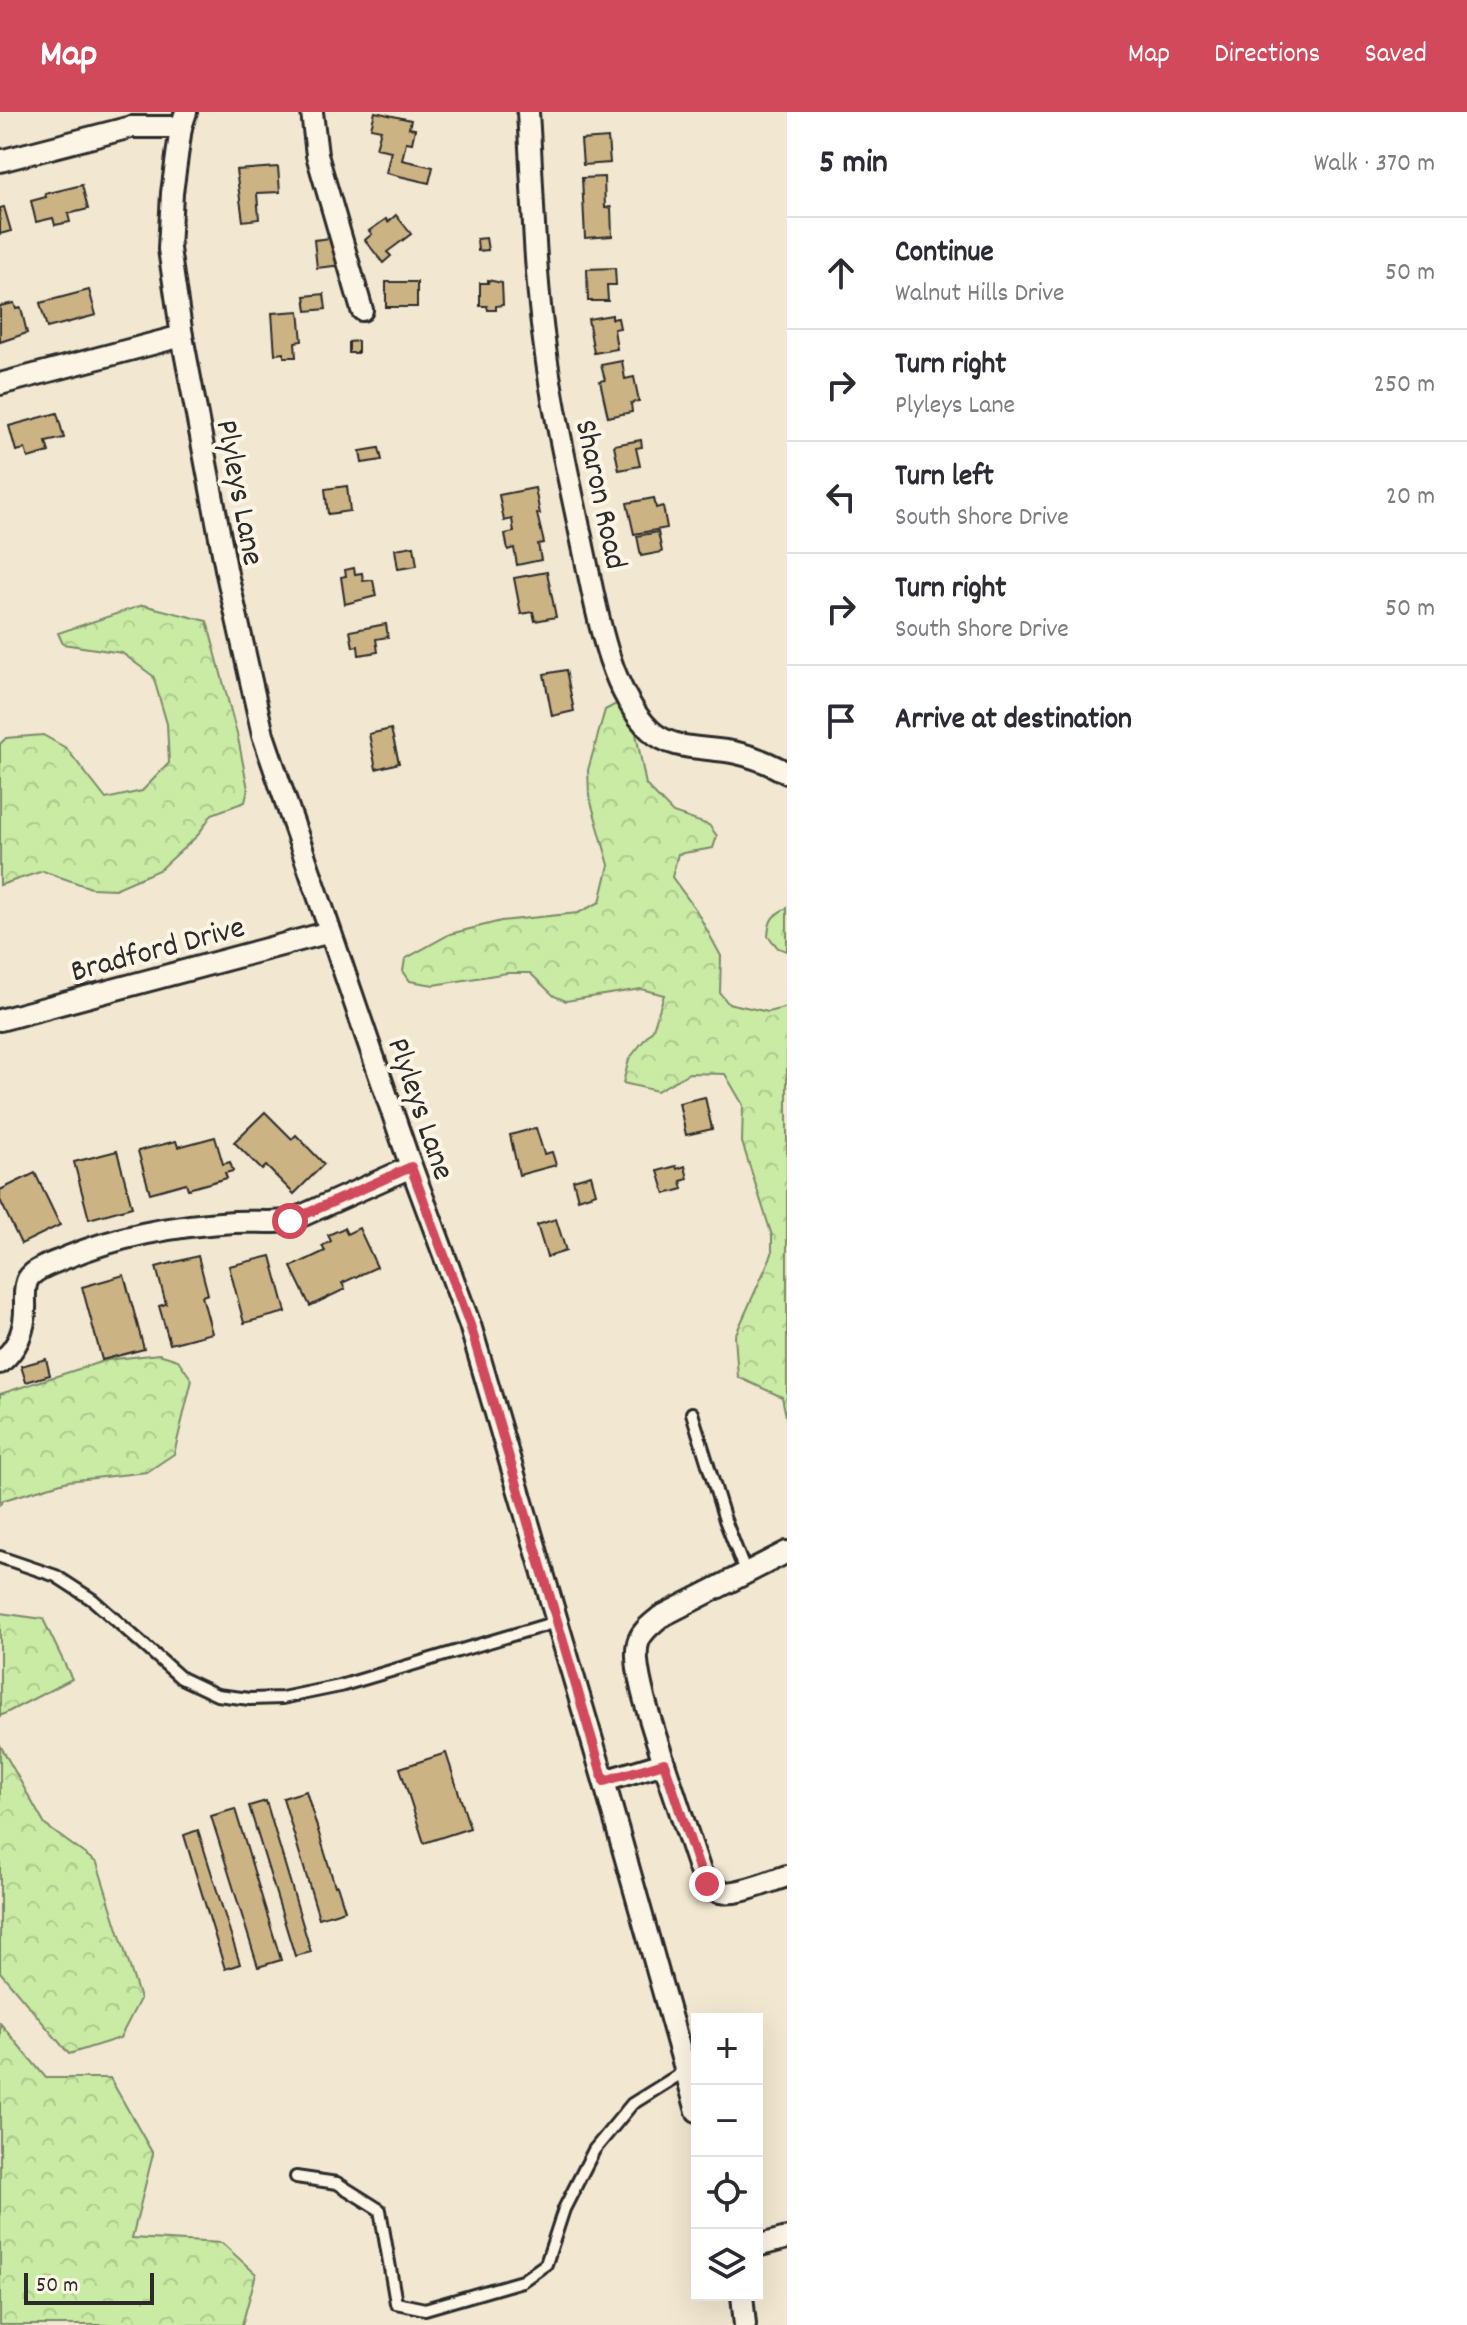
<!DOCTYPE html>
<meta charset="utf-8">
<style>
body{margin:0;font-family:Dekko,sans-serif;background:#f7f7f7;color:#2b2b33}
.controls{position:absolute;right:24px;bottom:24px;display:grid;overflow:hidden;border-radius:0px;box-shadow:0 8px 32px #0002}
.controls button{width:72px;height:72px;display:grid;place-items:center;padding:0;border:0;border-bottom:2px solid #e1e1e2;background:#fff;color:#2b2b33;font:40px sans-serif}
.scale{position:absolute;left:24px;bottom:20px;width:130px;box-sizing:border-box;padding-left:8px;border:4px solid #2b2b2b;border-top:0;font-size:22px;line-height:28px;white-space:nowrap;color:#2b2b2b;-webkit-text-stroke:6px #fcf5e5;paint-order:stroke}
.stop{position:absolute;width:24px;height:24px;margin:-18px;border:6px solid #d1495b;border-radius:50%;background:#fff}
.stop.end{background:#d1495b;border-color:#fff;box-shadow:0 2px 8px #0008}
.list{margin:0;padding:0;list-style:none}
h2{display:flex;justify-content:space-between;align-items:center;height:104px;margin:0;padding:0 32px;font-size:34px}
h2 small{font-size:26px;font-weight:400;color:#7c7c81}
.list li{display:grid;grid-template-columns:52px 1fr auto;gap:24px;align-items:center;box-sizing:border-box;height:112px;padding:0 32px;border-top:2px solid #e1e1e2}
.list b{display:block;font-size:30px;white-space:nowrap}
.list p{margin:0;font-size:26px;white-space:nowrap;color:#7c7c81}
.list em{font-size:26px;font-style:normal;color:#7c7c81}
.icon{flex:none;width:44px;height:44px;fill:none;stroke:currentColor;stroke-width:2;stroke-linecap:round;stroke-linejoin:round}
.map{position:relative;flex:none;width:787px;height:2213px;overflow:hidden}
header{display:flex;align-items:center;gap:48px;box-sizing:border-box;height:112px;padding:0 40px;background:#d1495b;color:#fff}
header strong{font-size:38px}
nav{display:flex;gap:44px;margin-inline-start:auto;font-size:28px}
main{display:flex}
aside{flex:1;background:#fff}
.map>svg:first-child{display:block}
.forest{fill:url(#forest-crowns);stroke:#7a8b68;stroke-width:2}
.building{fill:#ccb383;stroke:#2b2b2b;stroke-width:2}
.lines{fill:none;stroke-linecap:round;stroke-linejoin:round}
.lane-casing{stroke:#2b2b2b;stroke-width:16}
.street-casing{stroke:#2b2b2b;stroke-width:26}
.lane{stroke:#fcf5e5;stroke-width:10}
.street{stroke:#fcf5e5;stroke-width:20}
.route{stroke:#d1495b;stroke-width:10}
.labels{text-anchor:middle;stroke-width:8;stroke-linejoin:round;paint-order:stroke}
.street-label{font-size:32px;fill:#2b2b2b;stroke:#fcf5e5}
</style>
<header>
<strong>Map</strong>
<nav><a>Map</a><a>Directions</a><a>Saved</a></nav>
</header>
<main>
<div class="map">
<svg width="787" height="2213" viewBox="0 0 787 2213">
<defs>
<pattern id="forest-crowns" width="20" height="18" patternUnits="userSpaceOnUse" patternTransform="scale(2)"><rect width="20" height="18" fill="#c9eba4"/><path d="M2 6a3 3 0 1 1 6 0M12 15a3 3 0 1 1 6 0" fill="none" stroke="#adca8d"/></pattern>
</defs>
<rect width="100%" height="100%" fill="#f2e8d1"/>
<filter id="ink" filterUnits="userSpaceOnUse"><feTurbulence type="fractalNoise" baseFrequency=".0125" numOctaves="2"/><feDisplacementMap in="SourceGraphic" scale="16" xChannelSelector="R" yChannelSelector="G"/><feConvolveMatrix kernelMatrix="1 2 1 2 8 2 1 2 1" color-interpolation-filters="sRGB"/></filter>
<g filter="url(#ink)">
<!-- forest -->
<g class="forest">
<polygon points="143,493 207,509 238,626 248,677 245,690 212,702 198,723 161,757 115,777 91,776 43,759 0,773 0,632 6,626 43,623 66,636 106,687 142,679 169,651 167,612 153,564 122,541 63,532 58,521"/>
<polygon points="616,592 634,611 646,673 673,701 709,713 717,724 713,736 678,742 672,765 696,798 721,844 720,881 728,891 768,900 787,895 787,1309 782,1285 738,1265 735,1224 772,1142 772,1124 742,1030 743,993 725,962 689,961 657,979 623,971 629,947 653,917 664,883 641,877 566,889 554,884 530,861 507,861 434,873 410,869 403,859 405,847 450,822 501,809 578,801 600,790 609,753 589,683 588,658 605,598"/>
<path d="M787 796V839L778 836 768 824C769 808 772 803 787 796Z"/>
<polygon points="159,1242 178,1248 192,1268 174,1342 147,1360 68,1369 4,1388 0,1392 0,1282 107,1248"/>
<polygon points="0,1501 43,1507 72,1567 0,1604"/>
<polygon points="0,1633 45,1713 97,1751 140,1887 120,1926 69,1942 0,1860"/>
<polygon points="0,1911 46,1966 110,1966 153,2042 132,2126 222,2131 256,2162 242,2213 0,2213"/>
</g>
<!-- building -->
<g class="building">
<polygon points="375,0 411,8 409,16 415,17 412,31 406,30 402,48 433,55 429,71 386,61 391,39 376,36 381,18 371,16"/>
<polygon points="608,26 610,51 583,53 581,28"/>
<polygon points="278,55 280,80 257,81 259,107 243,109 236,58"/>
<polygon points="604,65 605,96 611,95 612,124 585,126 582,66"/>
<polygon points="82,73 88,97 68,102 70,110 55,113 53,106 36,110 31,89 46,85 45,82"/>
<polygon points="4,95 11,119 0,122 0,96"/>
<polygon points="396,103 411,122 387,140 391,144 383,151 365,128 372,122 369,119 386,107 388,110"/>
<polygon points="339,125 342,153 317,156 314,128"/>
<polygon points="486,126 488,138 478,139 477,127"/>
<polygon points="615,156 616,173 607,173 608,189 588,189 587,157"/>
<polygon points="488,168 502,171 503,193 496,194 496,198 488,198 487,194 480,194 480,171 488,171"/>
<rect x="386" y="170" width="31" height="25"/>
<polygon points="89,178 96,203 47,216 40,191"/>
<polygon points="324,182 326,197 307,199 305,184"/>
<polygon points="14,191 16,197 21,196 27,221 0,230 0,194"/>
<polygon points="299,199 302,229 295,230 296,245 284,245 284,241 275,242 272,201"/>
<polygon points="612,203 612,207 618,206 620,216 614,217 617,237 594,241 588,207"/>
<polygon points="358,229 358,241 349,241 349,230"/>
<polygon points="622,249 625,267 634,265 639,289 631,291 632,300 608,305 600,269 605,268 601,253"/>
<polygon points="57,301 64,326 46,330 49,340 28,346 25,337 16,339 9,314"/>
<polygon points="641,328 642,335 636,336 640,354 619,358 614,333"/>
<polygon points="379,336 382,348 362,351 360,339"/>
<polygon points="347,374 350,399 328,402 325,377"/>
<polygon points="535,376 540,402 537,402 544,431 538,432 541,448 517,453 514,436 508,438 505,422 514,420 512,407 504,409 499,383"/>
<polygon points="654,386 656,396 663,394 667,416 634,422 627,391"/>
<polygon points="658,420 662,440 641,444 637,424"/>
<polygon points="414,434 417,454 398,457 395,437"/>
<polygon points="354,456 355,462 362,461 363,469 373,468 376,484 345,492 341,465 346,464 345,458"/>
<polygon points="547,460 556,505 535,509 533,500 521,502 514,466"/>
<polygon points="386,512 388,525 376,527 378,540 359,543 358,534 353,535 350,519"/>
<polygon points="566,558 574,599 552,604 544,562"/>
<polygon points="391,617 399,651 376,657 369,622"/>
<polygon points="705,985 712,1017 686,1023 679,991"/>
<polygon points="265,1000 292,1027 296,1023 324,1052 294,1082 266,1054 262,1058 234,1030"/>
<polygon points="536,1016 544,1042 552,1040 556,1053 519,1063 510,1023"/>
<polygon points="215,1025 223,1052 230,1050 233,1059 225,1061 227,1066 188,1077 186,1071 150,1081 138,1039 176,1029 178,1035"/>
<polygon points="117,1039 132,1095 89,1107 74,1050"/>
<polygon points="676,1054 677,1057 685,1054 688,1067 681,1069 683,1077 665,1082 658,1059"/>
<polygon points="35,1061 60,1113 21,1132 0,1088 0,1078"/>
<polygon points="591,1063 596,1081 578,1087 573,1068"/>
<polygon points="556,1107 566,1139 547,1145 537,1113"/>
<polygon points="344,1116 347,1122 359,1116 377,1155 342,1171 345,1177 310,1194 291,1155 325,1139 322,1134 331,1129 328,1123"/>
<polygon points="198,1144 208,1182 202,1184 212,1221 170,1232 159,1194 166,1192 156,1155"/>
<polygon points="271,1144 286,1200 244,1211 229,1154"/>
<polygon points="124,1163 144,1237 102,1248 82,1175"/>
<polygon points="46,1247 50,1263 26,1270 21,1254"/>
<polygon points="446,1641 470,1716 424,1731 400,1656"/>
<polygon points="306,1679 335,1774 337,1773 345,1798 319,1806 283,1686"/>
<polygon points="266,1689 311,1840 295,1844 249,1694"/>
<polygon points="235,1697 281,1848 258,1855 211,1704"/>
<polygon points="198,1718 240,1852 225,1857 184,1723"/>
</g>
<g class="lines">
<defs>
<g id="lane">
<polyline points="692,1301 725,1408 746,1462"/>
<polyline points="0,1445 56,1464 93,1488 181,1566 217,1583 250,1587 282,1586 340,1574 556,1510"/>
<polyline points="296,2065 337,2071 380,2098 396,2191 425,2197 522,2169 546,2152 564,2097 594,2038 632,1992 685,1959"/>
</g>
<g id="street">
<polyline points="186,0 181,15 172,81 169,137 182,224 227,462 263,623 407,1043 470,1213 604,1669 697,1999"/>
<polyline points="312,0 317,43 362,198"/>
<path d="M528 0C533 78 534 158 545 236 554 304 570 371 584 439 596 494 608 577 650 618 673 640 708 634 737 641 755 645 770 651 787 661"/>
<polyline points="0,49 131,15 181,15"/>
<polyline points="0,272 182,224"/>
<polyline points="0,908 330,820"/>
<path d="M0 1251C19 1235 26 1216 25 1191 25 1184 24 1174 28 1167 35 1156 54 1151 65 1146 118 1124 178 1113 234 1110 253 1109 271 1111 290 1109L411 1055"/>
<path d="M664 1651C656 1624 629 1552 639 1528 643 1518 652 1512 660 1505L787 1440"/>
<path d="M604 1669 664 1651 700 1759C704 1767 708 1775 717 1779 733 1786 770 1769 787 1764"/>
<polyline points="757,2134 787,2126"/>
<polyline points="742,2183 745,2213"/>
</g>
</defs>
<!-- lane casing -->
<use href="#lane" class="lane-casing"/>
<!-- street casing -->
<use href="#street" class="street-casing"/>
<!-- lane -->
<use href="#lane" class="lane"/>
<!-- street -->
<use href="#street" class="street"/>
</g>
</g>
<g class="lines" filter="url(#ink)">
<!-- route -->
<polyline class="route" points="290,1109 411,1055 470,1213 604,1669 664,1651 700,1759 707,1772"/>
</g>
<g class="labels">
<!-- street labels -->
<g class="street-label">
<text transform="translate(242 380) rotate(79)" y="11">Plyleys Lane</text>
<text transform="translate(603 382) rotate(78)" y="11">Sharon Road</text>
<text transform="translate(157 835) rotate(-15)" y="11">Bradford Drive</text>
<text transform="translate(423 996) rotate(71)" y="11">Plyleys Lane</text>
</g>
</g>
</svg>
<div class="controls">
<button>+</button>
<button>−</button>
<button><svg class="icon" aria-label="locate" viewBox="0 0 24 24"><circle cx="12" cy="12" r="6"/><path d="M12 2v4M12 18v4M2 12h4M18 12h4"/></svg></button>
<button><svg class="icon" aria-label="layers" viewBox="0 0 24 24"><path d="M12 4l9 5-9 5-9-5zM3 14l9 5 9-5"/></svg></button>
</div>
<div class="scale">50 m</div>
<div class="stop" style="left:290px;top:1109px"></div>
<div class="stop end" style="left:707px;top:1772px"></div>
</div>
<aside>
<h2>5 min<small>Walk · 370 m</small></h2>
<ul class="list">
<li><svg class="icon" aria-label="ahead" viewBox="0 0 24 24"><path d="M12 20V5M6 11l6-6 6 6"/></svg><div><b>Continue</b><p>Walnut Hills Drive</p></div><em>50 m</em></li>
<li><svg class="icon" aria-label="right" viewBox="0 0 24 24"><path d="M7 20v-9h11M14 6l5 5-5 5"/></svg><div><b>Turn right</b><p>Plyleys Lane</p></div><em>250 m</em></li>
<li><svg class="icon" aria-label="left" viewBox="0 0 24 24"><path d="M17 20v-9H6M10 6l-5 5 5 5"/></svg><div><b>Turn left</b><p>South Shore Drive</p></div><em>20 m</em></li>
<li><svg class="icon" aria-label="right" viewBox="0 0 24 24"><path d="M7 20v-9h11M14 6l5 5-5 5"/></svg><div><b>Turn right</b><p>South Shore Drive</p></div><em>50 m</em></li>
<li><svg class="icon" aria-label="arrive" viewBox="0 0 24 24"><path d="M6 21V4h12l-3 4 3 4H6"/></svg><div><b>Arrive at destination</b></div></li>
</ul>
</aside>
</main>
